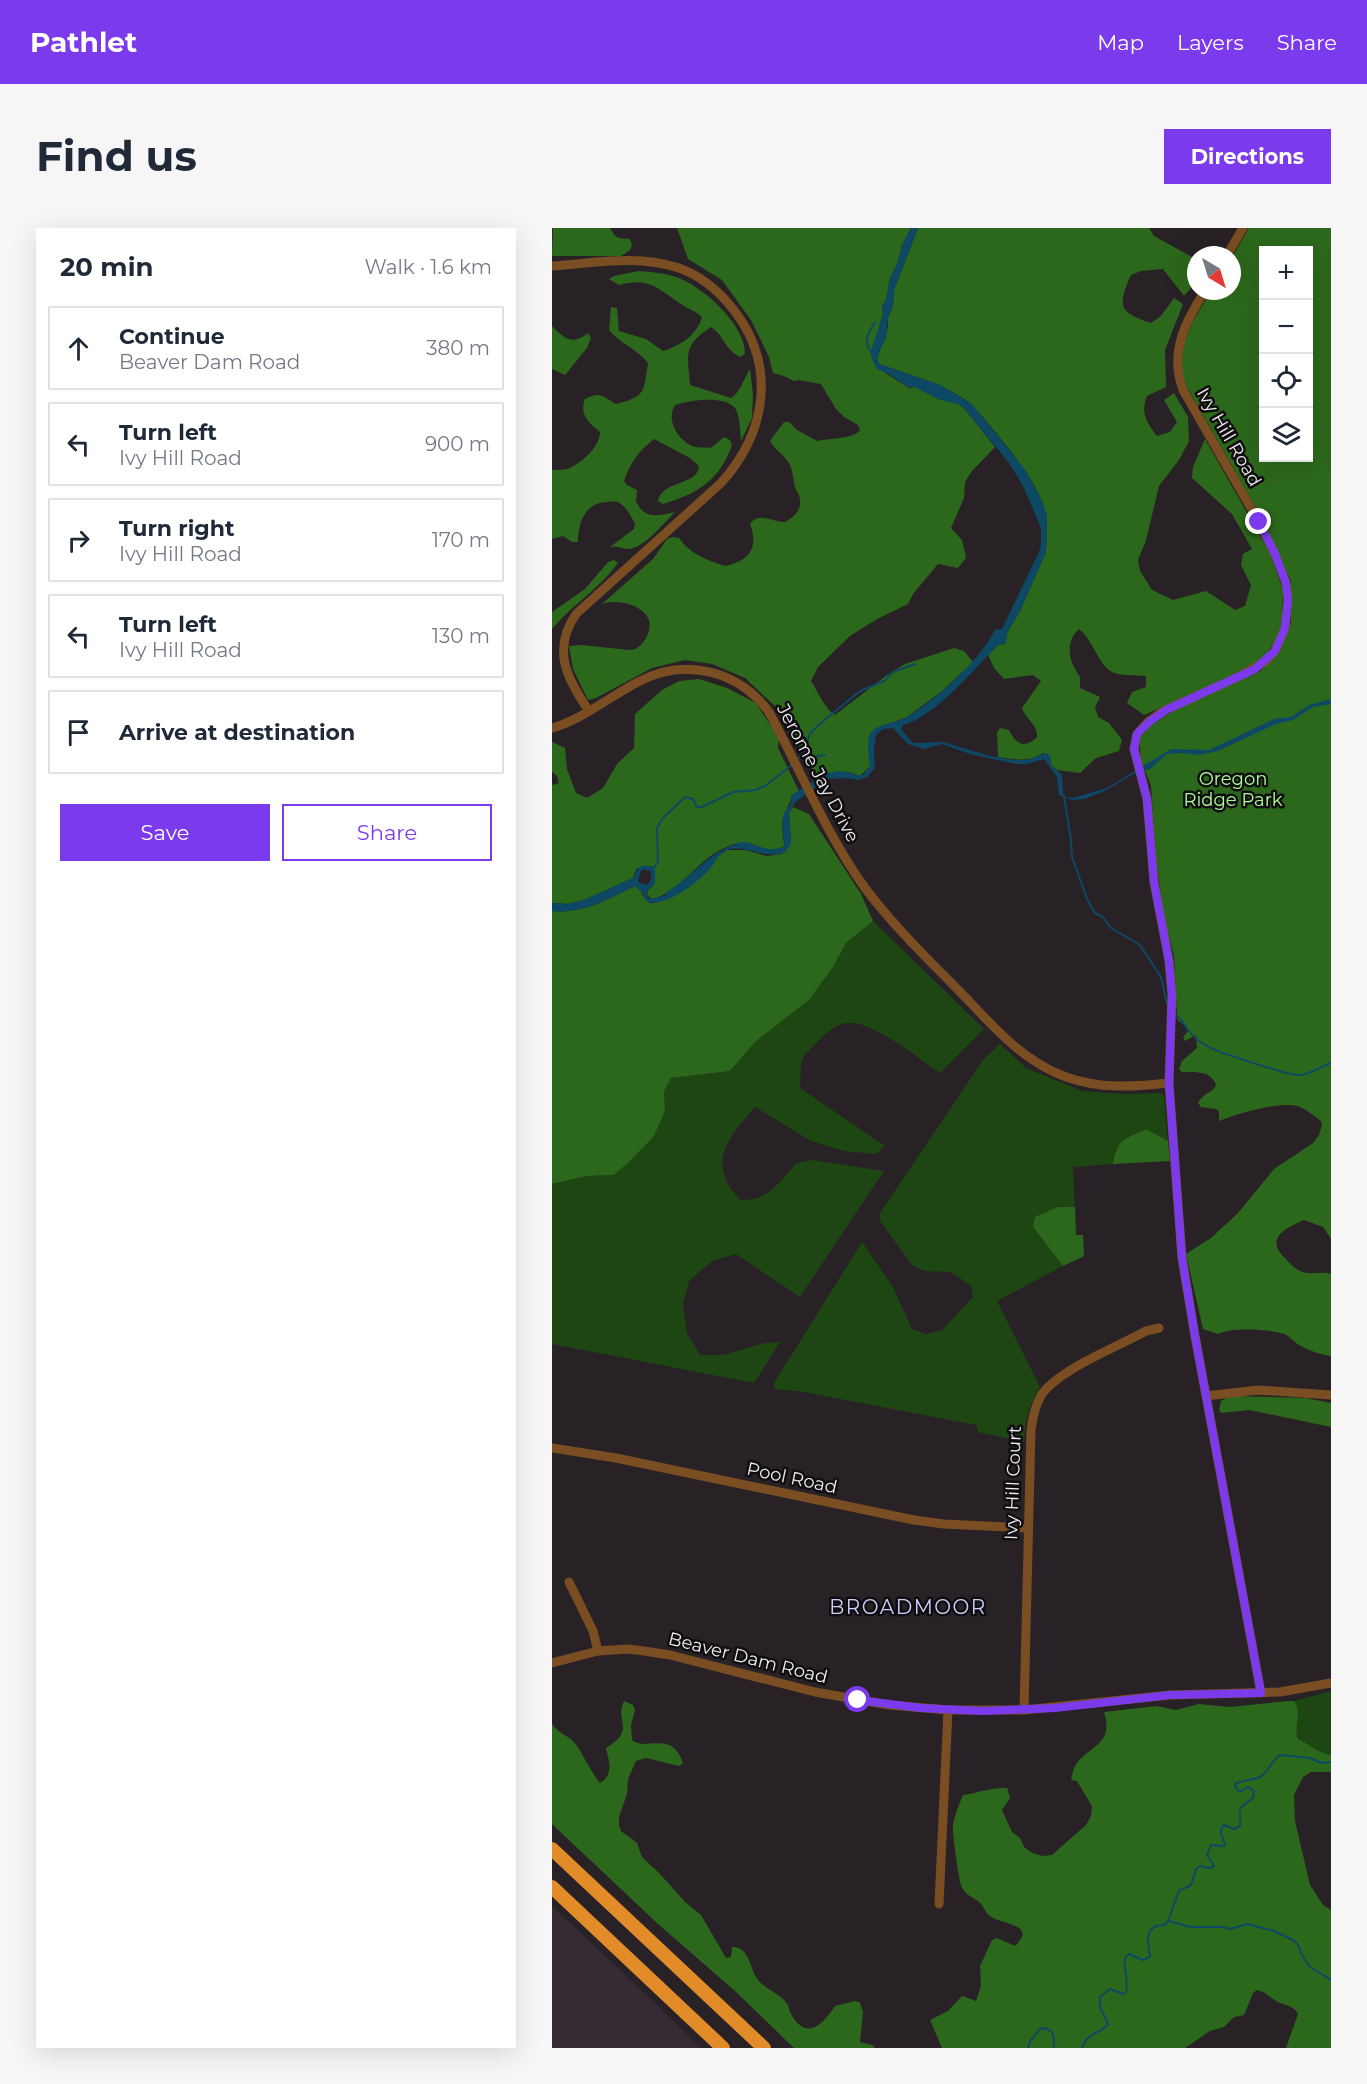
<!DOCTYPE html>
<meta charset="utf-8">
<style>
body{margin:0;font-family:Montserrat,sans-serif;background:#f6f6f7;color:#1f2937}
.controls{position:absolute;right:18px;top:18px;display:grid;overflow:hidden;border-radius:0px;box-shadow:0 6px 24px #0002}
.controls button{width:54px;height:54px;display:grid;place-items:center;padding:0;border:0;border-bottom:2px solid #e0e1e3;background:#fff;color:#1f2937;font:30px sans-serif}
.compass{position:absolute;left:635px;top:18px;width:54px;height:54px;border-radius:50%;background:#fff;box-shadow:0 6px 24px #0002;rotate:142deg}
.stop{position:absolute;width:18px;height:18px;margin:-14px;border:4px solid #7c3aed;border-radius:50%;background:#fff}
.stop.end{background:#7c3aed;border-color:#fff;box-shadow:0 2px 6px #0008}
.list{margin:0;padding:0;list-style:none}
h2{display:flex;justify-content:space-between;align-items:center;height:78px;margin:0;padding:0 24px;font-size:26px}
h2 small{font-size:20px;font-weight:400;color:#747a83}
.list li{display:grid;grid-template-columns:39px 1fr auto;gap:18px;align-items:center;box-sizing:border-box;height:84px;margin:0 12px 12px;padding:0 12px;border:2px solid #e0e1e3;border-radius:0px}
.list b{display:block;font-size:22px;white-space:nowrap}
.list p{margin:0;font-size:20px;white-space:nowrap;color:#747a83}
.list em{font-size:20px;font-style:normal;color:#747a83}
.actions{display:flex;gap:12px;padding:18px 24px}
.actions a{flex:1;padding:14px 0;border:2px solid #7c3aed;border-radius:0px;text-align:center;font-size:21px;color:#7c3aed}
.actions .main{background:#7c3aed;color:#fff}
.icon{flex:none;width:33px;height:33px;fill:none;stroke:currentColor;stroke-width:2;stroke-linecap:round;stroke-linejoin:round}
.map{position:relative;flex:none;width:779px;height:1820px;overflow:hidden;border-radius:0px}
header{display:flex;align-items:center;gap:36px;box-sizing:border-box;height:84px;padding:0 30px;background:#7c3aed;color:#fff}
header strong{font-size:28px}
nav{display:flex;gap:33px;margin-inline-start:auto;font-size:21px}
.intro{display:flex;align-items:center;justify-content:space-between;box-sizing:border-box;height:144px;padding:0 36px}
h1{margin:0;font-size:42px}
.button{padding:15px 27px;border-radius:0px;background:#7c3aed;color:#fff;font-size:21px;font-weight:700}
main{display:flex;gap:36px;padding:0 36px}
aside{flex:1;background:#fff;border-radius:0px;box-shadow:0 6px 24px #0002}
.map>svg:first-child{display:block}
.built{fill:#342b34}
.green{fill:#1e4612}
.forest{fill:#2c681b;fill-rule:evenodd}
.water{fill:#0d4965;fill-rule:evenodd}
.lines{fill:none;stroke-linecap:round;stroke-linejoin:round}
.stream{stroke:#0d4965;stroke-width:2}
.minor{stroke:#7a4e22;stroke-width:9}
.highway{stroke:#e28b29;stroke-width:14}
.route{stroke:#7c3aed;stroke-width:8}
.labels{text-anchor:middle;stroke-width:5;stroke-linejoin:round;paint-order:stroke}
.street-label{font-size:18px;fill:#edeaed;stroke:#0f0d0f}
.park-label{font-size:18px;fill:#acfd97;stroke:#0f0d0f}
.neighbourhood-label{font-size:20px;letter-spacing:1.5px;fill:#c8cffa;stroke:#0f0d0f}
</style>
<header>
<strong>Pathlet</strong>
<nav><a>Map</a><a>Layers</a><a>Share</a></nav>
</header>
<div class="intro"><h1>Find us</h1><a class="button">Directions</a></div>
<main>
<aside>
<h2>20 min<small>Walk · 1.6 km</small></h2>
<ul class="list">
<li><svg class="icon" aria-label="ahead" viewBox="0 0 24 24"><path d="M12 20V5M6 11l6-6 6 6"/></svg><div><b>Continue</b><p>Beaver Dam Road</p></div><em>380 m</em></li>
<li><svg class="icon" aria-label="left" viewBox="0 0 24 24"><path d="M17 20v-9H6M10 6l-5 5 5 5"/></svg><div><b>Turn left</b><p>Ivy Hill Road</p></div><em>900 m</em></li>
<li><svg class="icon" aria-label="right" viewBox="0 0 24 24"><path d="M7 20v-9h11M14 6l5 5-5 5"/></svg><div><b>Turn right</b><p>Ivy Hill Road</p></div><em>170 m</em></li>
<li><svg class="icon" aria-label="left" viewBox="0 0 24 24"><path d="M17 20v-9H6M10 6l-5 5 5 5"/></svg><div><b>Turn left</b><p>Ivy Hill Road</p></div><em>130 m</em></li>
<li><svg class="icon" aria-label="arrive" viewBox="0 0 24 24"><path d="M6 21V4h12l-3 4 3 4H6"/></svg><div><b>Arrive at destination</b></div></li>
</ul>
<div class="actions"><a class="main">Save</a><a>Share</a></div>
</aside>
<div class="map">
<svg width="779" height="1820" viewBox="0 0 779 1820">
<rect width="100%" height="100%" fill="#282227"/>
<!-- built -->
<polygon class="built" points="0,1678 105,1777 149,1820 0,1820"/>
<!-- green -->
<g class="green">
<path d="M321 693 432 801 388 845C367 831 320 792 295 795 279 796 263 817 252 828L249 834 248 860 333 918 324 926 292 923 259 913 203 879C175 911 154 936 188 972 215 973 229 954 244 935L260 932 332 943 248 1069 184 1026 160 1033 137 1053 131 1076 135 1105 148 1127H171L212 1115 228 1114 202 1155 0 1116V956L35 948 61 947 113 883 112 863 119 850 178 843 203 814 257 772 281 739 294 715Z"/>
<path d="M448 816 474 840 530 863 571 866 609 865 612 868 616 913 594 901 563 922 561 936 521 939 523 979H506L481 999 511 1038 445 1073 488 1159C477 1176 473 1194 472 1214L426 1204 424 1197 252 1164 222 1161V1155L310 1014 341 1059 360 1101 374 1106 390 1102 421 1069 419 1058 399 1044 372 1043 360 1037 328 993V985L431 832Z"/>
<path d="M779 1463V1527C768 1526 757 1516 746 1511 741 1498 751 1484 742 1473Z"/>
</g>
<!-- forest -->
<g class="forest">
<path d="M1 0H58C64 11 65 10 78 11L80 17 78 22 69 28H0Z"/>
<path d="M125 0H359L350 17 346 34 338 50 334 72 330 78 331 86 319 126 332 144 357 160 363 159 386 171 406 176 412 180 443 219 420 243 413 254 412 270 399 300 410 312 414 330 406 340 386 336 361 366 356 376 325 391 298 408 266 439 259 453C267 465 272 480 283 487L335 447 353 436 402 420 412 423 421 434 389 464 355 489 331 498 316 517 318 538 308 548 297 544 271 546 266 552 224 479 193 450 160 436 133 432 100 440 44 470 36 472 21 441 17 418 29 417 78 422C90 422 102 402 96 390 89 376 63 371 50 376L101 331 115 311 121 309 127 310C138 326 154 332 173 338 197 333 207 320 198 296 207 283 220 294 233 294 240 291 250 282 248 272 248 267 244 263 243 259 241 250 241 243 237 235 232 227 223 222 218 213L232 194H237L245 202 265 213C277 210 302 211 308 202L306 197 292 189 284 181 269 156 247 152 242 153 232 148 221 145 217 129 199 92 170 52 136 31Z"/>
<path d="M366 0H597L602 8 644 31V54L632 68 611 41 589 43 579 47C565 79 567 84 599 95L609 88 622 70 631 76 613 122 614 159 595 168C588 185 595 195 605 208L618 204 625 194 612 172 622 165 636 189 637 213 627 232 607 258 594 312 586 332 588 343 600 362 621 372 654 363 683 382 693 378 699 357 689 337 691 326 700 321 680 286 640 250 641 239 653 211 718 325 731 362 730 394 726 410 714 426 693 444 592 487 575 475 580 464 594 459V448C584 447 568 448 560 444 546 436 541 412 527 401 512 415 517 434 528 449V460L548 469 543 479 546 489 557 495 570 512 567 523 544 530 528 545 505 542 499 537 498 528 491 525C477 535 462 531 446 529L445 505 448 500 457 502C463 515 472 522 485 509 486 496 474 492 470 480L489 453 481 447 452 451 442 440 436 427 446 417 453 416 455 405 468 383 494 324 495 288 489 271 480 253 461 226 431 189 414 172 388 157 327 136 325 131 336 99V90L341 78 342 62Z"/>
<path d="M697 0H779V1011L771 999 752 992C734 1000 712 1010 733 1030 738 1036 744 1042 751 1044 760 1047 770 1043 779 1046V1128C768 1126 757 1123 747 1117 742 1114 738 1108 732 1106 717 1101 680 1099 666 1106L651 1101 634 1026 659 1010 686 985 722 941 761 915 767 907 770 897 769 893C762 888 753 880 745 878 728 873 684 886 667 893V884L664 881 649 879 646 875C652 864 660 866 664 857 659 842 643 844 630 844L627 841 630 833 645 820 644 807 633 813 631 809 637 802 625 791 622 728 612 690 604 631 599 558 589 533 587 511 598 498 627 479 707 444 726 425 739 395V353L704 280 631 152C626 113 640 95 659 63H680V29ZM712 22H756V230H712Z"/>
<path d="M87 43C99 44 112 45 124 49 150 58 193 96 193 125L189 129C174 124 172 107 159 99 130 118 136 127 138 157L179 170C188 165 192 150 198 141L201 167 200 190 189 213C188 203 188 187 183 180 173 167 137 172 123 177 113 192 127 215 144 219 149 220 155 219 159 220L172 209 178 212 180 217C168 252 145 266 111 276L106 273C110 252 146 258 147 238L138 230 102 211C87 223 78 235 72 253L75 257 85 262 84 273C92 292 107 288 123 284 113 294 92 320 77 321 70 321 65 317 58 319L82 301 83 295C79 289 75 280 69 276 65 272 60 274 56 274 33 274 26 295 26 314H20L11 308 0 311V242C5 242 11 242 15 241 29 236 48 219 48 204 37 195 27 187 33 171 48 163 50 168 64 176 95 168 91 164 96 135 86 121 68 116 57 102L59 79 65 80 67 103 94 111 111 123C128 118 145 107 150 89 144 83 136 81 129 76 105 60 97 49 67 57L57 51 62 48Z"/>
<path d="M0 98C13 112 21 117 36 105L39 110 35 120 13 147 0 141Z"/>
<path d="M62 332 66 335C48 360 20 377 0 401V384L33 361 56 334Z"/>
<path d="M147 451 175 460 204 475 227 510 226 520 247 563 239 568C239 575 237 575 234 582 228 592 230 607 233 618 212 628 205 613 188 615 183 615 175 619 170 621 144 634 128 664 100 671L95 667 96 662 102 657V640H85L81 650 32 672 16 676 0 675V557L7 555 5 548 0 544V514L13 520 15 541 24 565 35 570 51 560 65 536 82 520 83 486 110 462 127 453Z"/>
<path d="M241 579 257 586 309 666 321 693 294 715 281 739 257 772 203 814 178 843 119 850 112 863 113 883 102 908 76 935 61 947 35 948 0 956V683C31 686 56 671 83 658L89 663 90 667 97 675H103L146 650 160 638 166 628 175 622H193L215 628 230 626 239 613 237 585Z"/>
<path d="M594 901 616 913 618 933 561 936C564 912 573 911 594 901Z"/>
<polygon points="506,979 523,979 524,1007 531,1007 532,1028 511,1038 481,999 483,989"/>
<polygon points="679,1168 754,1170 779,1175 779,1199 697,1182 669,1185 667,1181 669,1173"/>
<path d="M72 1473 81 1477 83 1482 79 1497 80 1512C93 1524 120 1501 131 1535L127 1538 94 1530 84 1533 76 1551 75 1566 67 1589V1598L69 1603 85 1615 90 1629 108 1646 133 1674 149 1687 174 1730 179 1729 180 1719C196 1718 198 1738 204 1749 211 1761 229 1765 236 1777 237 1780 237 1783 239 1786 255 1814 271 1796 283 1778L303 1773 308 1775 311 1784 308 1814 323 1818 321 1820H242L183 1763 106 1696 0 1596V1496C8 1507 16 1507 22 1514 32 1527 38 1543 48 1555 62 1547 57 1533 54 1520 85 1501 62 1494 72 1473Z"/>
<path d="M736 1473H742C751 1484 741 1498 746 1511 757 1516 768 1526 779 1527V1544H759L751 1549 742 1567 743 1593 758 1657 771 1677 779 1682V1820H734L746 1786C741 1776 732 1778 724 1773 716 1768 714 1764 705 1762L701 1765 692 1787 682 1789 672 1799 658 1803 633 1820H390L378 1792 396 1783 410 1768 424 1773 429 1758 428 1738 440 1712 445 1710 463 1718C487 1695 447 1697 437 1687 433 1684 432 1679 429 1676 425 1671 418 1669 414 1665 413 1664 409 1658 409 1657 407 1653 400 1603 401 1598 402 1588 407 1577 411 1567 426 1565 440 1559 455 1560L458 1570 450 1582 460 1604 468 1610 472 1619 480 1625 490 1628 500 1627 534 1597 539 1588 540 1578 525 1553 519 1552C520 1548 521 1542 523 1538 535 1518 563 1518 552 1484L605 1478 624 1482 647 1476 677 1479Z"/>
</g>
<!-- water -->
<path class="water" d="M359 0H366L342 62 341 78 336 90 334 110 328 122 325 131 327 136 388 157 420 176 474 243 489 271 495 288 494 324 468 383 455 405 454 415 446 417C423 440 383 489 351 497L349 501 359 513 363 515 391 514 438 528 462 532H475L495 525 498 528 499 537 510 547 511 566 514 569 521 570 555 560 619 521 657 522 722 491 739 489 757 477 779 471V476L761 479 741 492 724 496 666 523 648 527 630 525 615 526 598 541 581 546 553 563 532 571 520 572 507 567 505 549 492 531 475 536H464L418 526 390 516 372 521 356 516 341 500 331 501 324 507 322 522 323 540 315 549 306 552 295 550 276 551 243 574 237 585 239 616 233 624C212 633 191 614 173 623 164 628 164 634 158 641 146 654 113 681 94 673L89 663 83 658C56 671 31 686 0 683V675L16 676 32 672 81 650C88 639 85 637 100 638L103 642V655L94 664 96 670 100 671 114 667 116 663C140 649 155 626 182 617 184 616 188 614 191 614 208 616 211 625 232 619 232 605 226 587 239 576V568C250 560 275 543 287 543 296 543 303 548 311 547L318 538C317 529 314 514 318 506 325 495 345 495 355 489 384 472 428 432 443 402L450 401 487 324 489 316V300L471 258 457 235 412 180 406 176 386 171 363 159H356L337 146 325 141 320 131 319 123 331 86 330 78 334 72 338 50 346 34 350 17ZM92 641 98 643C100 648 100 654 94 657L86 654 89 643Z"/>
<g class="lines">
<!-- stream -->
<g class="stream">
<path d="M320 126C311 113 315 107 323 94"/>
<polyline points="253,522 262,529 273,527"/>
<polyline points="245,532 253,522 258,505 276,489 308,463 332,453 341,444 363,436"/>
<polyline points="512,568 519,612 520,629 535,671 543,685 551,689 559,700 588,717 609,749 615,776"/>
<polyline points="101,641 106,634 105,600 111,590 133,569 141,571 145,579 150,579 181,564 204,562 213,558 241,536"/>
<path d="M625 788C631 792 632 797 636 802 640 807 648 814 653 817 664 824 738 848 749 847 760 845 769 839 779 835"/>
<polyline points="617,1693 638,1699 671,1699 678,1701 695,1696 722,1703 741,1712 746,1717 750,1727 758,1739 779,1752"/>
<path d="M476 1820 478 1813 489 1800C503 1801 502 1808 502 1820"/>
<path d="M530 1820C536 1803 547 1807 556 1796L548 1779V1769L558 1761 571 1766 574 1764C577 1752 571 1741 573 1730L577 1726 591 1732 598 1729C597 1718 591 1703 605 1698 610 1696 611 1699 615 1695 616 1694 625 1667 627 1663L639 1657 644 1641 648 1638 658 1640 662 1638 655 1627 659 1617 672 1618 673 1616C670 1608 666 1603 672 1597L682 1601 688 1598C690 1578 681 1585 701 1570L702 1563 696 1559 688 1564 684 1560 683 1556C691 1551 700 1553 708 1549 717 1544 719 1533 728 1527L758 1530 769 1535 779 1534"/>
</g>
<!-- minor -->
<g class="minor">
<polyline points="675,27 691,0"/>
<path d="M0 38C42 35 86 26 127 40 149 48 167 63 181 81 225 137 215 204 169 255L24 386C0 421 14 450 37 483"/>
<path d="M653 63C633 94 617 125 631 162L707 294 723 326 734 355 736 372 733 400 723 423 714 433 688 448 613 482 597 493 585 506 582 521 595 571 602 654 617 733 620 767 617 855 630 1030 643 1108 709 1465"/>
<path d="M0 500C31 491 57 469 86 454 132 429 186 442 217 484 249 543 274 606 313 660 343 700 380 735 415 771 444 802 473 834 514 849 548 861 582 859 617 855"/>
<polyline points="654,1168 706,1162 779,1167"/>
<polyline points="0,1220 64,1230 362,1292 392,1296 475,1300"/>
<polyline points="17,1354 41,1403 46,1423"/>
<polyline points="0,1435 46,1423 76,1421 92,1423 118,1427 263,1464 337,1477 396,1482 472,1482 618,1467 728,1464 779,1455"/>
<path d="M472 1482 479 1202C481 1189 483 1177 490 1166 508 1141 565 1119 594 1103L607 1100"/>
<polyline points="387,1676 396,1482"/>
</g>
<!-- highway -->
<g class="highway">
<polyline points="0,1621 212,1820"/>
<polyline points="0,1659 171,1820"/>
</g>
</g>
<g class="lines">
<!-- route -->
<polyline class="route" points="306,1472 369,1480 431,1483 503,1480 618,1467 709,1465 643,1108 630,1030 617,855 620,767 617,733 602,654 595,571 582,521 585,506 597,494 614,482 703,441 723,423 733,400 736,372 734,355 723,326 707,294"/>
</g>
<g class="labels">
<!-- street labels -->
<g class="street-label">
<text transform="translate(677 209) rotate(60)" y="6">Ivy Hill Road</text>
<text transform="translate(266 545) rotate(62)" y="6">Jerome Jay Drive</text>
<text transform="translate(240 1250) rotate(12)" y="6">Pool Road</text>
<text transform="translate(461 1255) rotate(-88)" y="6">Ivy Hill Court</text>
<text transform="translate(196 1430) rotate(14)" y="6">Beaver Dam Road</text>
</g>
<!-- park labels -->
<g class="park-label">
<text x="681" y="557">Oregon<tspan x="681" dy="21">Ridge Park</tspan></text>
</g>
<!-- neighbourhood labels -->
<g class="neighbourhood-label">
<text x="356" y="1386">BROADMOOR</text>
</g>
</g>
</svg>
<div class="controls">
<button>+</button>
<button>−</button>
<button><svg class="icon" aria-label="locate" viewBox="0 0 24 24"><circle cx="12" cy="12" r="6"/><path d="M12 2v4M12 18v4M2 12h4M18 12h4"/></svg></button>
<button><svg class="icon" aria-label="layers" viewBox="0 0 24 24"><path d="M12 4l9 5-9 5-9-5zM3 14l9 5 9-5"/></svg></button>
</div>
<svg class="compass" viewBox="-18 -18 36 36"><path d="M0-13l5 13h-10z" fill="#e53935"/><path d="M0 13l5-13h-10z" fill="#747a83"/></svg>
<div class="stop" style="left:306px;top:1472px"></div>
<div class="stop end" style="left:707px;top:294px"></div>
</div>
</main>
